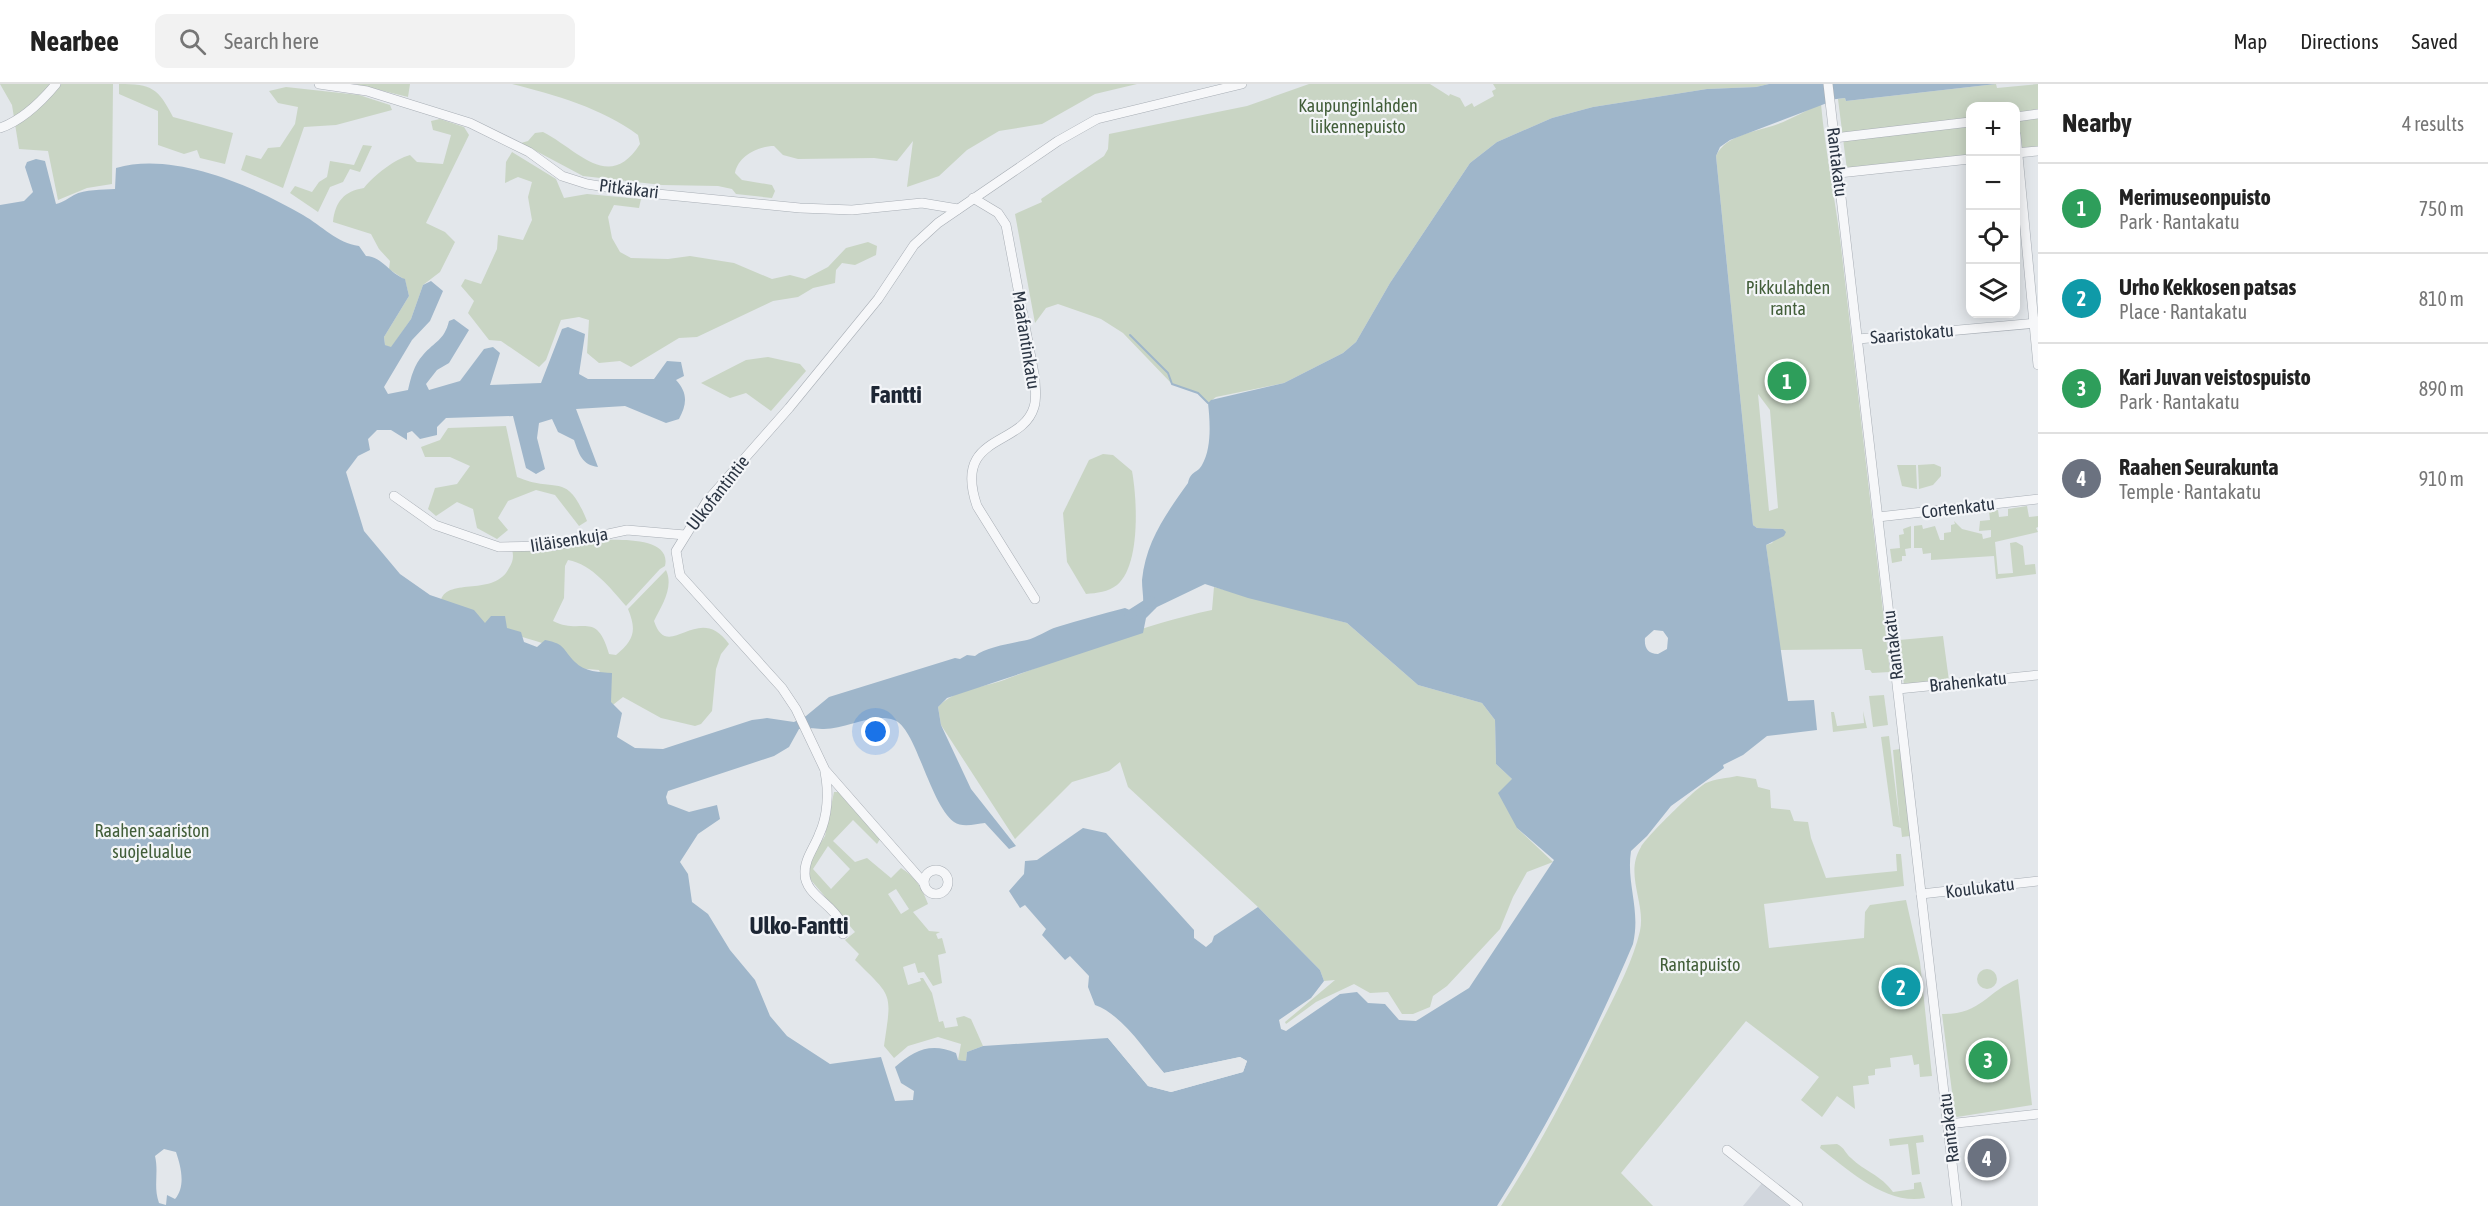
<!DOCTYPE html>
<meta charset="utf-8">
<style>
body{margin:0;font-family:"Asap Condensed",sans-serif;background:#f2f2f2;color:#222}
.controls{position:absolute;right:18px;top:18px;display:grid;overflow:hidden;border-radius:12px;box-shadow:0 3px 15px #0003}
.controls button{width:54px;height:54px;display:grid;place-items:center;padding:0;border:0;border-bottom:2px solid #e0e0e0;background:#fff;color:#222;font:30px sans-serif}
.you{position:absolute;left:876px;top:648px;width:21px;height:21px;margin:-15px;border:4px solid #fff;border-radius:50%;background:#1a73e8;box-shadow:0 0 0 9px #1a73e833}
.badge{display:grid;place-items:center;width:39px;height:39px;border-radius:50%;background:#cc4c67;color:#fff;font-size:20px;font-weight:700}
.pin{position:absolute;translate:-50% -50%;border:3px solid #fff;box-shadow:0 2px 6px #0006}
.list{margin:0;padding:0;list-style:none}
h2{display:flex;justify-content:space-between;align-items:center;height:78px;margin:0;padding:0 24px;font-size:26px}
h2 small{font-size:20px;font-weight:400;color:#767676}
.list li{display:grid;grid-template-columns:39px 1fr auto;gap:18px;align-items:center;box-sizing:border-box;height:90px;padding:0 24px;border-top:2px solid #e0e0e0}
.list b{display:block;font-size:22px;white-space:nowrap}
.list p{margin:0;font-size:20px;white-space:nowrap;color:#767676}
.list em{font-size:20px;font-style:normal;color:#767676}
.icon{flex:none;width:33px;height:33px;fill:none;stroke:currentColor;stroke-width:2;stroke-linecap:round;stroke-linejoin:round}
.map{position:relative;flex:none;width:2038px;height:1122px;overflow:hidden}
header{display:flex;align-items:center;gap:36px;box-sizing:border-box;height:84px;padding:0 30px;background:#fff;border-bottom:2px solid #e0e0e0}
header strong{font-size:28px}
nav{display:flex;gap:33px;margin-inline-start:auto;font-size:21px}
.search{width:420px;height:54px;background:#f2f2f2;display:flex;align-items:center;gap:15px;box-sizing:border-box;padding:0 21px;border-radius:12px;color:#767676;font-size:22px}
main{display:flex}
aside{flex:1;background:#fff}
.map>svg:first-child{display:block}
.built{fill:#d1d6dd}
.green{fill:#c9d5c4;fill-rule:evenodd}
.water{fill:#9fb6ca;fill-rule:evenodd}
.pier{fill:#e3e7eb}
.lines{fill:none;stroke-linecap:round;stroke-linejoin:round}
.stream{stroke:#9fb6ca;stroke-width:2}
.canal{stroke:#9fb6ca;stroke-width:9}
.minor-casing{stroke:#a8aeb5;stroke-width:10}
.minor{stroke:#f6f7f9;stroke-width:9}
.labels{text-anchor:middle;stroke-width:4.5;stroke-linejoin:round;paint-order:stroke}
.park-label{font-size:18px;fill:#425e39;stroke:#f3f5f8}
.street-label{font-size:18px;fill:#2b3543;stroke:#f3f5f8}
.district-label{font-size:24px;font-weight:bold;fill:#1d2634;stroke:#f3f5f8}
</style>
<header>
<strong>Nearbee</strong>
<div class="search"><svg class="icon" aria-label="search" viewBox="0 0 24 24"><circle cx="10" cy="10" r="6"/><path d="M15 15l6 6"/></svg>Search here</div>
<nav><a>Map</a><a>Directions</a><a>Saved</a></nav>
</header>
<main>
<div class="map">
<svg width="2038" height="1122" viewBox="0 0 2038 1122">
<rect width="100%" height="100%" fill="#e3e7eb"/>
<!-- built -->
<polygon class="built" points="1762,1099 1790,1122 1743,1122"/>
<!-- green -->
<g class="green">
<polygon points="0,0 113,0 112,100 87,104 58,116 48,67 19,65 12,21"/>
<path d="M119 0C152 0 158 4 173 33L233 49 225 80 200 74 197 66 184 70 158 61V27L119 10Z"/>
<polygon points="355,0 410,0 408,13"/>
<path d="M512 0H1137L1095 10 1042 40 999 47 967 66 939 92 907 103 913 57 897 77 874 74 798 75 783 71 774 62C758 62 738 72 735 89L742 96 772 101 775 107 772 114 736 110 732 105 718 102 662 101 583 92 521 59 528 57 535 49 543 48C577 65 609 109 640 60L638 51C602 24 555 11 512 0Z"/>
<polygon points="1309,0 1430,0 1449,12 1450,10 1460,14 1465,23 1472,19 1474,23 1494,12 1492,7 1496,5 1493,0 1769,0 1756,3 1707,5 1593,23 1552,34 1497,58 1470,79 1390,199 1356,258 1343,269 1284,299 1216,313 1208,319 1198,309 1172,300 1123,249 1101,235 1058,220 1046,224 1035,239 1015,130 1042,118 1041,115 1104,72 1108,65 1109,50 1247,22"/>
<polygon points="1996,0 1997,4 2038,0 2038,64 2016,67 2016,22 1970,22 1970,72 1847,86 1838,15 1845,14 1846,17"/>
<polygon points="286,3 359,11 390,21 392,26 336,41 304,43 283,104 241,86 246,71 261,75 268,64 280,63 295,40 298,23 278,19 269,7"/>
<path d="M1821 20C1825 65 1834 109 1840 154L1890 588 1872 589 1870 586H1865L1862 565 1780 566 1766 461 1772 459 1783 445 1757 444 1753 441 1716 72C1726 50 1757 48 1778 40 1792 35 1806 26 1821 20ZM1758 310 1770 326 1778 424 1769 427Z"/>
<path d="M440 35 464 43 469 51 426 139 445 148 455 158 440 188 423 201 411 235 391 264 385 261 384 253 409 212 405 196 389 185 390 177 379 165 371 150 333 138C335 118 344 107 364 104 374 91 395 75 410 71L417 78 443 80 451 51 433 46 431 37Z"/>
<polygon points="363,61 372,62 360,88 350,85 343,98 330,103 318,128 290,109 295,102 312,108 319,98 327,93 330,77 354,81"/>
<polygon points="512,68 556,95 564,114 587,110 641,115 639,124 614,121 608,133 612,154 620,168 631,174 668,175 690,172 734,179 772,195 790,191 805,195 828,183 846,164 868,158 877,162 876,171 855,181 842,179 836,186 835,199 813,204 798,213 773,217 697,253 679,254 631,283 620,277 599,279 587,269 589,236 579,233 561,236 546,276 539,283 501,257 489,256 468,229 474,217 461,202 465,195 481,200 497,165 498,151 523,156 532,136 528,113 532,98 518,93 505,99 506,78"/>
<polygon points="768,273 800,280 806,287 771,327 746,309 730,314 701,299 746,276"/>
<path d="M506 342 517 393C557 410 567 386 587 437L579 442 555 411 536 406 508 417 498 434 508 446 497 455 477 444 473 425 457 418 436 432 428 425 435 404 457 400 470 382 450 373H425L421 363 440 356 448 344Z"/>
<path d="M1103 370 1113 371 1132 387C1137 414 1141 481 1117 501 1108 508 1097 509 1086 510L1067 478 1063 429 1089 376Z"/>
<polygon points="1934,380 1941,383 1941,392 1933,401 1919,405 1918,381"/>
<polygon points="1897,381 1916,381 1917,405 1902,402"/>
<polygon points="2027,422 2029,433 2038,432 2038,443 2036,444 2038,448 1995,458 1998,490 2013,489 2010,459 2016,458 2023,462 2025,481 2035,480 2036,490 1996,495 1994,472 1931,476 1931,469 1923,470 1922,464 1914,464 1914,442 1922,441 1923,445 1935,442 1940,456 1944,456 1944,449 1951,448 1951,441 1955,440 1954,437 1962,445 1982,450 1983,455 1991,453 1991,446 1979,447 1980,437 1990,436 1989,427 1998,426 1999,433 2008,432 2008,425"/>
<polygon points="1911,442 1911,464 1905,465 1906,472 1902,472 1902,477 1892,479 1890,465 1900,464 1899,451 1904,450 1903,445"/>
<path d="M594 456C613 456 672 451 665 482L660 485 626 522C611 505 592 480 568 476L565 482 564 514 553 537C582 552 596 525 609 570L616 571C634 556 637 547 628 525L666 486C674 503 662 521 654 537 668 580 698 516 729 560L721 570 716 585 712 627 701 640 695 642 661 634 623 613 609 624 616 627 618 633C608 629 602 624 597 615L602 593 599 586 576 584 566 571 554 563C525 553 461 537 441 516 448 493 495 513 509 484 513 478 514 472 512 466H543Z"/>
<path d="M1214 503 1347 539 1418 601 1482 619 1495 636 1496 680 1512 695 1517 744 1553 778 1527 788 1513 813 1500 845 1447 902 1433 912 1430 923 1413 930H1402L1388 908 1370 909 1354 900 1316 918 1286 940 1285 938 1335 896 1324 897 1320 886 1258 823 1128 703 1120 678 1109 687 1072 698 1015 755 941 641 938 623C955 605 981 604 1004 596 1072 571 1140 541 1212 526Z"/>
<polygon points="1943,552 1949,597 1904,601 1899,556"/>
<polygon points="1884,611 1888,641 1873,643 1869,612"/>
<polygon points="1863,627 1867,644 1833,648 1831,628 1834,628 1837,642 1864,639"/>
<polygon points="1889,652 1900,741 1893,666 1900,665 1910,752 1902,753 1901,744 1893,742 1881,653"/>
<path d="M1737 692 1756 695 1758 703 1770 706 1771 724 1790 726 1794 737 1808 738 1811 754 1826 794 1897 787 1896 770H1901L1904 802 1764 820 1769 864 1864 854 1865 828 1870 821 1906 816 1920 878 1932 992 1920 993 1919 980 1914 981 1912 971 1890 974 1891 983 1875 985V991L1868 992 1869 1000 1853 1002 1855 1025 1837 1012 1822 1033 1801 1016 1819 993 1746 937 1621 1089 1653 1122H1501C1538 1065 1569 1005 1599 943 1613 915 1633 878 1640 847 1646 819 1624 790 1641 763 1647 752 1696 704 1706 699 1714 695 1728 694 1737 692Z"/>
<path d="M834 708H838L880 755 877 760 853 736 833 757 855 778 867 774 891 794 901 784C916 793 922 804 928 820L913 828 929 847 940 848 936 850 938 855 942 854 946 869 938 871 942 899 933 902 924 888 918 889 915 879 903 883 908 901 921 897 920 894H923L932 909 939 938 943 937 945 944 958 942 956 934 964 932 971 935 983 962 967 968 966 977 958 976 961 960 938 953 908 962 894 974 884 962C892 907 893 914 855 876L859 870 845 856 855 848 810 795V776L825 752ZM828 762 850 785 831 805 813 785ZM896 805 909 825 901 830 888 810Z"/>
<circle cx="1987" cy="895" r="10"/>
<path d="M2018 895 2032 1021 1957 1033 1955 1031 1942 930C1981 931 1987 907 2018 895Z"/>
<polygon points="1923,1051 1924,1058 1916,1059 1920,1090 1912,1091 1908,1060 1890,1062 1889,1055"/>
<path d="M1837 1060C1845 1064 1845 1069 1851 1074 1864 1087 1881 1091 1893 1108L1914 1105V1099L1921 1098 1925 1114C1887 1122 1847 1085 1820 1064L1821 1061Z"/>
</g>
<!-- water -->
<path class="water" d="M1769 0H1996L1846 17 1845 14 1828 16 1827 19 1730 56 1720 63 1716 72 1753 441 1757 444 1783 445 1786 448 1784 452 1766 461 1788 617 1814 616 1817 646 1767 652 1743 671 1723 681 1724 684 1671 722 1647 752 1631 767C1626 800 1641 825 1633 860 1594 952 1550 1038 1497 1122H0V121L24 117 33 108 25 83 27 78 36 75 45 77 56 120C64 118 67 115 74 111 85 105 102 106 115 105L116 84C174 67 253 102 303 131 322 142 337 159 359 162L366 172C383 173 390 190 405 195L409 212 384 253 385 261 391 263 411 235 423 201 431 197 443 207 430 237 412 256 384 303 388 310 408 306C411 293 414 281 423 271 435 257 444 257 449 237L454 235 469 246 449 279 437 286 426 300 429 306 460 297 484 265 493 263 500 269 490 301 541 299 562 245 568 243 585 250 579 290 588 295H654L667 277 681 278 684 292 676 296C688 309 687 320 679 335L666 339 625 322 576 325 598 383C582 381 579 370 574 356L558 348 552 335 539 339 537 354 545 385 536 390 526 384 513 332 446 334 437 343V351L420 355 412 347 407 349V356L391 346H377L368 355 370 366 358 372 346 388 364 447 400 490 430 511 474 526 485 539 491 532H505L507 544 521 548 524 558 537 563 545 556C566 560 562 565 575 578 584 588 600 588 612 589L611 618 622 629 617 653 635 664 663 665 752 636 767 634 794 638 806 632 829 613 955 574 960 575 967 571 975 572C986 563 1013 559 1027 556 1036 554 1047 546 1057 543 1079 536 1102 530 1125 524 1131 527 1136 528 1143 524 1144 514 1142 506 1142 496 1146 457 1166 430 1188 399 1191 386 1197 390 1202 381 1212 364 1210 337 1208 319L1211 316 1284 299 1343 269 1356 258 1390 199 1470 79 1497 58 1552 34 1593 23 1707 5 1756 3ZM1205 500 1248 514 1347 539 1418 601 1482 619 1495 636 1496 680 1512 695 1498 709 1517 744 1554 776 1469 904 1416 937 1399 936 1385 920 1368 919 1357 908 1340 910 1286 947 1281 945 1279 936 1311 914 1324 897 1320 886 1258 823 1214 852 1212 858 1206 863 1194 854V846L1106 749 1083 744 1037 776 1025 777 1024 790 1009 807 1020 824 1025 821 1046 845 1042 851 1065 876 1070 872 1089 892 1088 903 1095 921C1123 931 1145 967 1164 989L1240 973 1247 977 1243 988 1171 1008 1148 1002 1108 954 983 962 967 968 966 977 958 976 956 969C931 958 914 966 895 983L901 999 914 1007 913 1016 895 1017 881 973 830 980 787 952 770 932 755 896 730 866 708 830 692 818 688 790 680 778 698 750 720 735 717 721 689 728 668 720 666 713 668 707 774 672 789 663 799 645C808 644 813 644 822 645 845 646 872 628 894 636 916 643 929 719 954 738 962 744 976 740 985 739L1009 765 1016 762 971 705 941 641 938 623 947 614 1143 549 1146 534 1157 523ZM1654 546 1663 547 1668 554 1667 565 1658 570C1648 570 1644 564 1645 554ZM164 1065 176 1068C181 1083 186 1102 175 1115L167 1111 166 1121 159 1119C153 1102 159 1089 155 1072Z"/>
<!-- pier -->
<polygon class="pier" points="1122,941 1164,989 1240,973 1247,977 1243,988 1171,1008 1148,1002 1108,954 1110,952 1150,999 1171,1005 1241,985 1244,978 1240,976 1163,992 1119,943"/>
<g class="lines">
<!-- stream -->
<polyline class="stream" points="1130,251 1168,289 1172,300 1198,309 1208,319"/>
<!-- canal -->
<polyline class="canal" points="1129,531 1151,517"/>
<defs>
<g id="minor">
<polyline points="319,0 367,7 470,39 529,68 562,92 587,100 637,108 800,124 852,126 922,119 958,125"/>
<polyline points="1828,0 1957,1122"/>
<polyline points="2016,33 2038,30"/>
<path d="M0 44C23 36 41 18 56 0"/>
<polyline points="2016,51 2038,281"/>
<polyline points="1834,54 1970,38"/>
<polyline points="2016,69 2038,67"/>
<polyline points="1839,89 1970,75"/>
<path d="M973 114 998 129 1006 141 1035 295C1035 304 1037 314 1034 323 1022 364 952 349 977 422L1035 515"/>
<polyline points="1858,255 2038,239"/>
<polyline points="394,412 435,441 499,463 552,462 627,446 685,451"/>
<polyline points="1878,433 2038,415"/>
<polyline points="1898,605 2038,591"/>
<path d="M825 688C829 708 828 732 819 751 814 764 804 776 805 790 805 810 832 820 840 837 842 840 842 846 843 850"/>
<circle cx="936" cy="798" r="12"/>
<polyline points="924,799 825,686 796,625 782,604 680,491 676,467 707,417 789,324 878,215 914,161 938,139 1058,57 1097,35 1242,0"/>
<polyline points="1921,810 2038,797"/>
<polyline points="1948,1040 2038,1030"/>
<polyline points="1727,1066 1798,1122"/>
</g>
</defs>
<!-- minor casing -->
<use href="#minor" class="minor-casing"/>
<!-- minor -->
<use href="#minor" class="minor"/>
</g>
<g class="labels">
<!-- park labels -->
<g class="park-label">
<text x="1358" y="28">Kaupunginlahden<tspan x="1358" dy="21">liikennepuisto</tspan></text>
<text x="1788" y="210">Pikkulahden<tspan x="1788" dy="21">ranta</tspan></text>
<text x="152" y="753">Raahen saariston<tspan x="152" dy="21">suojelualue</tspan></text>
<text x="1700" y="887">Rantapuisto</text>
</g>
<!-- street labels -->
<g class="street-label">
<text transform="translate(1837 78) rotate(83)" y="6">Rantakatu</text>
<text transform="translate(629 105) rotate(7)" y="6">Pitkäkari</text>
<text transform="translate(1912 250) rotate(-5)" y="6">Saaristokatu</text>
<text transform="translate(1026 256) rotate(81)" y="6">Maafantinkatu</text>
<text transform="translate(718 409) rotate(-52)" y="6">Ulkofantintie</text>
<text transform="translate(1958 424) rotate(-7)" y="6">Cortenkatu</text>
<text transform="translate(569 456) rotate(-9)" y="6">Iiläisenkuja</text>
<text transform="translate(1893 561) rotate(-97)" y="6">Rantakatu</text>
<text transform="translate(1968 598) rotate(-6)" y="6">Brahenkatu</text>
<text transform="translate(1980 804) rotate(-7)" y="6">Koulukatu</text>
<text transform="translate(1949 1044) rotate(-97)" y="6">Rantakatu</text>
</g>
<!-- district labels -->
<g class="district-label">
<text x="896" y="319">Fantti</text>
<text x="799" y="850">Ulko-Fantti</text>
</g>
</g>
</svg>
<div class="controls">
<button>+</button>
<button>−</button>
<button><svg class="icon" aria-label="locate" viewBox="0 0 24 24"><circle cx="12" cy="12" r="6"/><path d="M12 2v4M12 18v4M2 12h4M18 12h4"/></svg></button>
<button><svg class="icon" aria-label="layers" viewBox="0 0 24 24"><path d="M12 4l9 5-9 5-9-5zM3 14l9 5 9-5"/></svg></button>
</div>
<div class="you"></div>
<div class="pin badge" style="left:1787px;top:297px;background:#2e9e5b">1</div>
<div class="pin badge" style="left:1901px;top:903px;background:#0f9aa8">2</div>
<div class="pin badge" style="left:1988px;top:976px;background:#2e9e5b">3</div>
<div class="pin badge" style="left:1987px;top:1074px;background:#6b7280">4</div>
</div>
<aside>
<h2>Nearby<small>4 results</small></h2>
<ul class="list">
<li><span class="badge" style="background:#2e9e5b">1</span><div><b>Merimuseonpuisto</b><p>Park · Rantakatu</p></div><em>750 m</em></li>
<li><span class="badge" style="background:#0f9aa8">2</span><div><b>Urho Kekkosen patsas</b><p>Place · Rantakatu</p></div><em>810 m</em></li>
<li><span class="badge" style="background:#2e9e5b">3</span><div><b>Kari Juvan veistospuisto</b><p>Park · Rantakatu</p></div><em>890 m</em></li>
<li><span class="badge" style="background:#6b7280">4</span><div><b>Raahen Seurakunta</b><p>Temple · Rantakatu</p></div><em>910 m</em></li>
</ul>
</aside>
</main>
